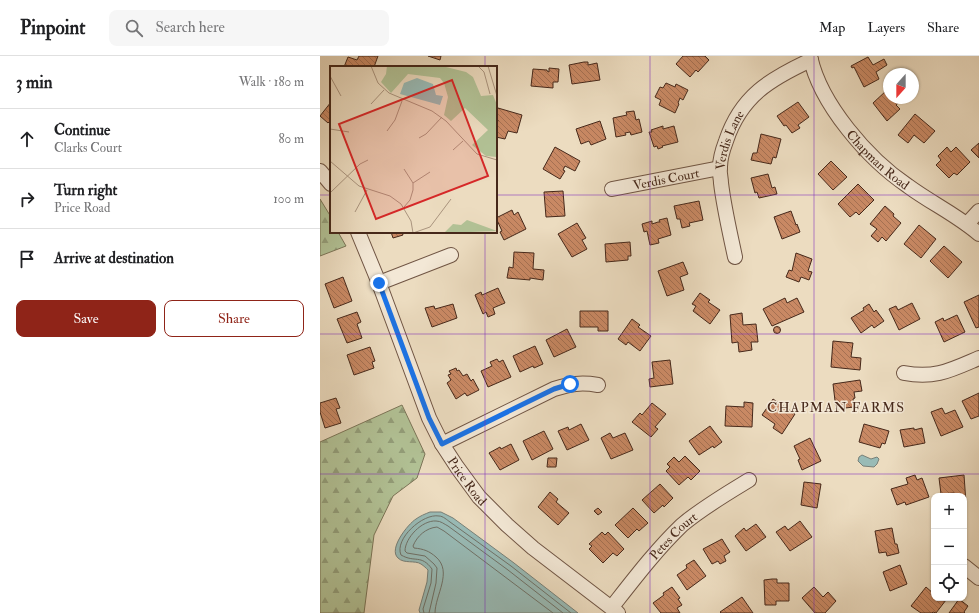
<!DOCTYPE html>
<meta charset="utf-8">
<style>
body{margin:0;font-family:"IM FELL Double Pica",serif;background:#f6f6f6;color:#202124}
.controls{position:absolute;right:12px;bottom:12px;display:grid;overflow:hidden;border-radius:8px;box-shadow:0 1px 3px #0004}
.controls button{width:36px;height:36px;display:grid;place-items:center;padding:0;border:0;border-bottom:1px solid #e0e0e0;background:#fff;color:#202124;font:20px sans-serif}
.compass{position:absolute;left:563px;top:12px;width:36px;height:36px;border-radius:50%;background:#fff;box-shadow:0 1px 3px #0004;rotate:201deg}
.stop{position:absolute;width:12px;height:12px;margin:-9px;border:3px solid #1a73e8;border-radius:50%;background:#fff}
.stop.end{background:#1a73e8;border-color:#fff;box-shadow:0 1px 4px #0008}
.list{margin:0;padding:0;list-style:none}
h2{display:flex;justify-content:space-between;align-items:center;height:52px;margin:0;padding:0 16px;font-size:17px}
h2 small{font-size:13px;font-weight:400;color:#757577}
.list li{display:grid;grid-template-columns:26px 1fr auto;gap:12px;align-items:center;box-sizing:border-box;height:60px;padding:0 16px;border-top:1px solid #e0e0e0}
.list b{display:block;font-size:15px;white-space:nowrap}
.list p{margin:0;font-size:13px;white-space:nowrap;color:#757577}
.list em{font-size:13px;font-style:normal;color:#757577}
.actions{display:flex;gap:8px;padding:12px 16px}
.actions a{flex:1;padding:9px 0;border:1px solid #8f2418;border-radius:8px;text-align:center;font-size:14px;color:#8f2418}
.actions .main{background:#8f2418;color:#fff}
.icon{flex:none;width:22px;height:22px;fill:none;stroke:currentColor;stroke-width:2;stroke-linecap:round;stroke-linejoin:round}
.map{position:relative;flex:none;width:659px;height:557px;overflow:hidden}
header{display:flex;align-items:center;gap:24px;box-sizing:border-box;height:56px;padding:0 20px;background:#fff;border-bottom:1px solid #e0e0e0}
header strong{font-size:19px}
nav{display:flex;gap:22px;margin-inline-start:auto;font-size:14px}
.search{width:280px;height:36px;background:#f6f6f6;display:flex;align-items:center;gap:10px;box-sizing:border-box;padding:0 14px;border-radius:8px;color:#757577;font-size:15px}
main{display:flex}
aside{flex:1;background:#fff}
.map>svg:first-child{display:block}
.forest{fill:url(#forest-firs);stroke:#7c7558}
.water{fill:#99bbb6;stroke:#788078}
.lines{fill:none;stroke-linecap:round;stroke-linejoin:round}
.shore{stroke:#707268;stroke-width:1}
.building{fill:url(#building-back-hatch);stroke:#46281a}
.street-casing{stroke:#705544;stroke-width:16}
.street{stroke:#f3e8d6;stroke-width:14}
.route{stroke:#1a73e8;stroke-width:5}
.grid{fill:none;stroke:#7b2cbf;stroke-width:1;stroke-opacity:0.55}
.labels{text-anchor:middle;stroke-width:3;stroke-linejoin:round;paint-order:stroke}
.street-label{font-size:13px;fill:#46281a;stroke:#f3e8d6}
.neighbourhood-label{font-size:14px;letter-spacing:1px;fill:#46281a;stroke:#f3e8d6}
.inset-road{fill:none;stroke:#aa947e;stroke-width:1}
.view{fill:#d62828;fill-opacity:0.15;stroke:#d62828;stroke-width:2}
.inset-edge{fill:none;stroke:#46281a;stroke-width:2}
</style>
<header>
<strong>Pinpoint</strong>
<div class="search"><svg class="icon" aria-label="search" viewBox="0 0 24 24"><circle cx="10" cy="10" r="6"/><path d="M15 15l6 6"/></svg>Search here</div>
<nav><a>Map</a><a>Layers</a><a>Share</a></nav>
</header>
<main>
<aside>
<h2>3 min<small>Walk · 180 m</small></h2>
<ul class="list">
<li><svg class="icon" aria-label="ahead" viewBox="0 0 24 24"><path d="M12 20V5M6 11l6-6 6 6"/></svg><div><b>Continue</b><p>Clarks Court</p></div><em>80 m</em></li>
<li><svg class="icon" aria-label="right" viewBox="0 0 24 24"><path d="M7 20v-9h11M14 6l5 5-5 5"/></svg><div><b>Turn right</b><p>Price Road</p></div><em>100 m</em></li>
<li><svg class="icon" aria-label="arrive" viewBox="0 0 24 24"><path d="M6 21V4h12l-3 4 3 4H6"/></svg><div><b>Arrive at destination</b></div></li>
</ul>
<div class="actions"><a class="main">Save</a><a>Share</a></div>
</aside>
<div class="map">
<svg width="659" height="557" viewBox="0 0 659 557">
<defs>
<pattern id="forest-firs" width="22" height="20" patternUnits="userSpaceOnUse"><rect width="22" height="20" fill="#b2c296"/><path d="M5 1l3.5 6h-7zM16 11l3.5 6h-7z" fill="#939e7a"/></pattern>
<pattern id="building-back-hatch" width="6" height="6" patternUnits="userSpaceOnUse"><rect width="6" height="6" fill="#c98964"/><path d="M-1 5l2 2M0 0l6 6M5-1l2 2" fill="none" stroke="#a57052"/></pattern>
</defs>
<rect width="100%" height="100%" fill="#ecdcc0"/>
<filter id="stains"><feTurbulence type="fractalNoise" baseFrequency=".005" numOctaves="4"/><feColorMatrix values="0 0 0 0 .2 0 0 0 0 .09 0 0 0 0 .02 0 0 0 .5 -.17"/></filter>
<radialGradient id="worn" r=".72"><stop offset=".6" stop-color="#630" stop-opacity="0"/><stop offset="1" stop-color="#630" stop-opacity=".3"/></radialGradient>
<!-- forest -->
<g class="forest">
<polygon points="0,143 11,161 11,176 18,176 26,190 0,200"/>
<polygon points="82,349 105,398 97,422 73,440 54,479 44,557 0,557 0,386"/>
</g>
<!-- water -->
<g class="water">
<polygon points="542,399 551,403 557,401 559,403 557,408 554,411 543,410 538,405 539,401"/>
<path d="M110 456H121L133 462 194 507 258 557H100L99 554 107 526 108 514C106 512 104 510 101 508 95 504 84 508 78 502 68 493 88 468 96 463 100 460 105 458 110 456Z"/>
</g>
<g class="lines">
<!-- shore -->
<g class="shore">
<path d="M104 557 103 553 111 527 112 513C101 498 95 507 81 499 74 483 103 457 119 460 123 460 127 464 130 466L191 510 251 557"/>
<path d="M109 557 116 527 117 512 114 508 105 500 87 497 85 495C85 482 102 464 116 465 121 465 124 468 128 470L188 514 243 557"/>
<path d="M115 557C115 539 133 516 116 501 109 495 104 493 94 492L93 490C97 480 106 472 117 471L124 475 233 557"/>
</g>
</g>
<!-- building -->
<g class="building">
<polygon points="39,0 58,0 54,11 24,11 28,1 37,4"/>
<polygon points="108,0 121,0 120,4"/>
<polygon points="363,0 385,0 389,4 378,16 376,14 370,21 356,8"/>
<polygon points="548,1 553,9 564,3 567,9 556,16 559,23 544,31 534,11 532,12 531,10"/>
<polygon points="264,6 268,6 268,9 277,7 280,24 252,28 249,9"/>
<polygon points="229,12 239,13 238,26 233,26 233,32 211,30 213,13 227,14 227,15 229,16"/>
<polygon points="346,27 355,31 356,28 368,34 363,44 360,42 358,47 359,48 355,57 339,49 341,44 335,41 340,31 343,32"/>
<polygon points="567,34 569,36 569,42 584,42 576,49 580,53 567,65 553,47"/>
<polygon points="11,46 11,64 8,67 0,60"/>
<polygon points="478,46 489,61 478,69 480,72 472,77 466,69 464,70 457,60"/>
<polygon points="178,52 202,59 197,77 188,75 185,83 176,81 176,72 178,64 176,64 176,57"/>
<polygon points="314,55 316,64 319,63 322,76 311,79 310,76 305,77 306,79 296,81 293,62 307,59 306,56"/>
<polygon points="595,58 615,75 604,87 594,79 588,87 578,79"/>
<polygon points="280,65 286,83 271,89 269,85 261,88 256,73"/>
<polygon points="343,70 343,73 354,70 358,86 342,90 343,91 338,93 337,90 334,91 329,76 332,76 331,74"/>
<polygon points="441,78 461,83 456,102 453,101 451,108 431,104 433,97 437,97"/>
<polygon points="659,87 659,102 651,94"/>
<polygon points="235,91 260,105 255,115 245,110 243,114 245,115 240,123 223,113"/>
<polygon points="627,91 631,96 636,91 650,106 637,119 634,117 629,122 616,109 621,104 618,100"/>
<polygon points="511,105 527,121 513,134 498,118"/>
<polygon points="448,118 452,132 455,131 457,138 439,142 437,136 435,137 431,122"/>
<polygon points="538,128 554,144 539,159 536,156 530,161 518,148"/>
<polygon points="243,135 245,160 226,161 224,136"/>
<polygon points="379,145 383,164 369,167 370,170 362,172 360,163 357,163 354,150"/>
<polygon points="565,150 574,158 573,160 581,167 566,185 562,181 558,186 551,180 557,173 550,168"/>
<polygon points="192,154 194,159 198,156 206,173 184,184 180,176 182,175 176,162"/>
<polygon points="471,155 476,169 477,168 480,176 462,183 454,161"/>
<polygon points="347,162 351,179 338,183 339,187 330,189 327,175 324,176 322,168 332,165 332,168 338,166 340,166 339,164"/>
<polygon points="257,167 266,182 262,184 267,193 252,201 238,178"/>
<polygon points="599,169 616,183 601,202 584,188"/>
<polygon points="71,176 82,176 83,179 73,182"/>
<polygon points="310,186 311,200 308,200 308,204 286,206 285,188"/>
<polygon points="624,190 642,206 628,222 610,205"/>
<polygon points="194,196 214,197 213,213 224,214 223,224 210,222 210,224 187,222 189,211 193,212"/>
<polygon points="476,197 492,203 488,215 492,216 489,224 481,221 479,226 466,221 469,214 472,215"/>
<polygon points="363,206 368,218 360,221 364,234 347,240 338,215"/>
<polygon points="23,221 32,245 14,252 5,228"/>
<polygon points="178,232 185,247 173,252 175,258 168,261 166,256 163,258 155,239 161,236 162,239"/>
<polygon points="380,237 390,244 388,246 400,254 390,268 373,255 376,250 372,248"/>
<polygon points="659,239 659,271 656,272 644,246"/>
<polygon points="465,242 467,247 477,242 484,256 452,270 443,253"/>
<polygon points="592,247 600,263 579,274 569,253 576,250 578,254"/>
<polygon points="133,248 137,262 112,271 105,252 114,250 115,253"/>
<polygon points="549,248 554,256 556,254 564,265 554,272 552,269 541,277 531,262 544,254 543,252"/>
<polygon points="260,255 288,255 288,275 278,275 278,271 260,271"/>
<polygon points="37,256 41,266 37,268 42,282 27,287 17,263"/>
<polygon points="422,257 423,269 436,268 438,286 431,286 432,294 419,296 418,286 412,287 410,259"/>
<polygon points="637,259 645,276 624,286 615,266 623,262 624,265"/>
<polygon points="312,263 320,269 318,271 331,280 320,295 308,286 306,289 298,283"/>
<circle cx="457" cy="274" r="3.5"/>
<polygon points="247,273 256,291 234,301 226,284"/>
<polygon points="513,285 533,287 531,301 541,302 540,314 511,311"/>
<polygon points="215,290 223,308 214,312 213,310 200,316 193,300"/>
<polygon points="50,291 55,305 52,306 54,312 34,319 27,299"/>
<polygon points="177,303 179,306 183,304 191,321 168,331 161,315 172,310 170,306"/>
<polygon points="350,304 353,328 330,331 329,323 334,322 332,306"/>
<polygon points="136,312 137,315 139,314 143,320 147,318 151,325 153,323 159,334 147,340 145,337 136,343 127,327 131,324 128,319 131,318 129,315"/>
<polygon points="540,324 542,335 534,336 535,342 533,343 534,351 516,353 513,328"/>
<polygon points="659,337 659,360 651,363 642,345"/>
<polygon points="16,342 20,352 16,353 21,367 5,372 0,356 0,347"/>
<polygon points="453,343 475,358 462,378 453,372 455,368 442,359"/>
<polygon points="424,346 433,347 432,371 405,370 406,350 424,351"/>
<polygon points="332,347 346,358 335,371 338,373 331,381 312,366 320,357 322,359"/>
<polygon points="622,352 625,358 635,354 643,371 621,380 611,356"/>
<polygon points="261,368 269,384 247,394 238,375 248,371 249,374"/>
<polygon points="544,368 569,375 565,388 562,387 560,392 539,386"/>
<polygon points="390,370 402,386 394,392 393,390 379,399 369,385"/>
<polygon points="594,372 594,374 602,372 605,387 584,391 580,374"/>
<polygon points="224,375 233,393 212,404 203,385"/>
<polygon points="290,377 293,382 305,377 313,394 291,403 281,382"/>
<polygon points="490,382 501,405 482,414 478,404 480,403 474,390"/>
<polygon points="191,388 199,404 180,414 169,397 180,391 181,393"/>
<polygon points="365,400 380,415 371,424 368,421 359,429 346,415 350,411 347,408 354,401 359,406"/>
<polygon points="228,402 237,402 236,411 227,411"/>
<polygon points="595,419 597,424 602,422 609,441 586,449 585,446 577,449 571,433 588,428 586,422"/>
<polygon points="644,419 646,447 644,447 644,440 634,440 634,437 621,438 619,422"/>
<polygon points="484,426 501,428 497,452 481,449"/>
<polygon points="340,428 353,442 344,451 343,449 334,457 322,444"/>
<polygon points="230,436 238,443 236,446 249,457 238,469 218,451"/>
<polygon points="278,452 282,456 278,459 274,455"/>
<polygon points="313,452 328,467 319,475 317,473 308,482 295,469"/>
<polygon points="480,465 492,481 470,495 456,476 465,470 468,474"/>
<polygon points="436,468 446,481 426,495 415,480 424,472 426,475"/>
<polygon points="572,472 575,488 577,488 579,497 567,500 566,496 559,497 555,475"/>
<polygon points="282,476 285,479 288,476 304,493 297,500 293,497 283,507 269,493 272,490 269,488"/>
<polygon points="402,483 410,496 404,500 406,505 400,508 398,505 392,508 383,493"/>
<polygon points="374,504 386,520 367,534 357,519 367,512 366,509"/>
<polygon points="580,509 587,528 570,535 563,516"/>
<polygon points="452,523 457,523 457,527 469,527 469,545 456,545 456,549 445,549 444,524"/>
<polygon points="352,531 360,542 358,543 362,549 357,552 360,557 341,557 333,547 344,539 343,537"/>
<polygon points="494,531 503,541 508,536 516,545 505,557 495,557 482,542"/>
<polygon points="606,531 614,538 614,542 624,542 626,544 616,557 613,556 612,557 601,557 591,550"/>
<polygon points="422,541 433,557 401,557 400,556"/>
<polygon points="639,543 648,550 644,556 645,557 629,557"/>
</g>
<g class="lines">
<defs>
<g id="street">
<path id="s1" d="M490 0C500 48 548 103 588 130 611 147 637 159 659 178"/>
<polyline points="0,115 11,128"/>
<path id="s2" d="M292 133 400 112"/>
<polyline points="647,168 659,155"/>
<path id="s3" d="M38 176 59 227 109 362 122 388 137 411 159 441 187 469 213 492 298 557"/>
<path id="s4" d="M415 201C410 177 404 152 401 127 401 122 399 116 400 111 400 103 403 93 406 85 421 40 450 23 491 4"/>
<polyline points="59,227 131,199"/>
<path d="M584 317C615 323 631 314 659 302"/>
<path d="M122 388 234 333C251 328 260 326 278 329"/>
<polyline points="644,510 659,522"/>
<path id="s5" d="M292 551C314 523 336 494 362 469 382 452 406 438 429 424"/>
</g>
</defs>
<!-- street casing -->
<use href="#street" class="street-casing"/>
<!-- street -->
<use href="#street" class="street"/>
</g>
<g class="lines">
<!-- route -->
<polyline class="route" points="59,227 109,362 122,388 234,333 250,328"/>
</g>
<!-- grid -->
<path class="grid" d="M165 0V11M330 0V557M494 0V557M0 139H11M176 139H659M165 176V557M0 278H659M0 418H659"/>
<g class="labels">
<!-- street labels -->
<g class="street-label">
<text dy="5" stroke="none"><textPath href="#s4" startOffset="120">Verdis Lane</textPath></text>
<text dy="5" stroke="none"><textPath href="#s1" startOffset="126">Chapman Road</textPath></text>
<text dy="5" stroke="none"><textPath href="#s2" startOffset="55">Verdis Court</textPath></text>
<text dy="5" stroke="none"><textPath href="#s3" startOffset="273">Price Road</textPath></text>
<text dy="5" stroke="none"><textPath href="#s5" startOffset="94">Petes Court</textPath></text>
</g>
<!-- neighbourhood labels -->
<g class="neighbourhood-label">
<text x="516" y="356">CHAPMAN FARMS</text>
</g>
</g>
<!-- overview -->
<g transform="translate(10 10)">
<rect width="167" height="167" fill="#ecdcc0"/>
<path d="M57 0H112L136 6 143 11 151 30 163 29 167 39V91L156 90 142 79 158 64 135 42 121 55 114 49 118 31 114 17 110 12 78 8 61 27 51 16 56 8Z" fill="#b2c296"/>
<path d="M137 154 167 165 114 167 123 158 131 159Z" fill="#b2c296"/>
<path d="M87 12 103 18 106 29 113 30 110 39 70 28 74 17Z" fill="#99bbb6"/>
<path class="inset-road" d="M41 0 48 17 59 27 102 45 116 55 147 88 167 94M148 0 154 6 160 28M158 0 167 30M0 10 11 30M41 38 54 24M0 63 19 66M57 65 65 54 72 35M89 72 96 68 112 51M123 84 133 75M0 95 29 120 60 130 71 138 81 155 83 167M83 117 100 106M1 126 30 98 38 94M74 141 80 134 83 124V117L74 103M25 146 37 124M83 167 100 161 121 133"/>
<path class="view" d="M122 14 158 110 46 153 9 58Z"/>
<rect width="167" height="167" class="inset-edge"/>
</g>
<rect width="100%" height="100%" filter="url(#stains)"/>
<rect width="100%" height="100%" fill="url(#worn)"/>
</svg>
<div class="controls">
<button>+</button>
<button>−</button>
<button><svg class="icon" aria-label="locate" viewBox="0 0 24 24"><circle cx="12" cy="12" r="6"/><path d="M12 2v4M12 18v4M2 12h4M18 12h4"/></svg></button>
</div>
<svg class="compass" viewBox="-18 -18 36 36"><path d="M0-13l5 13h-10z" fill="#e53935"/><path d="M0 13l5-13h-10z" fill="#757577"/></svg>
<div class="stop" style="left:250px;top:328px"></div>
<div class="stop end" style="left:59px;top:227px"></div>
</div>
</main>
